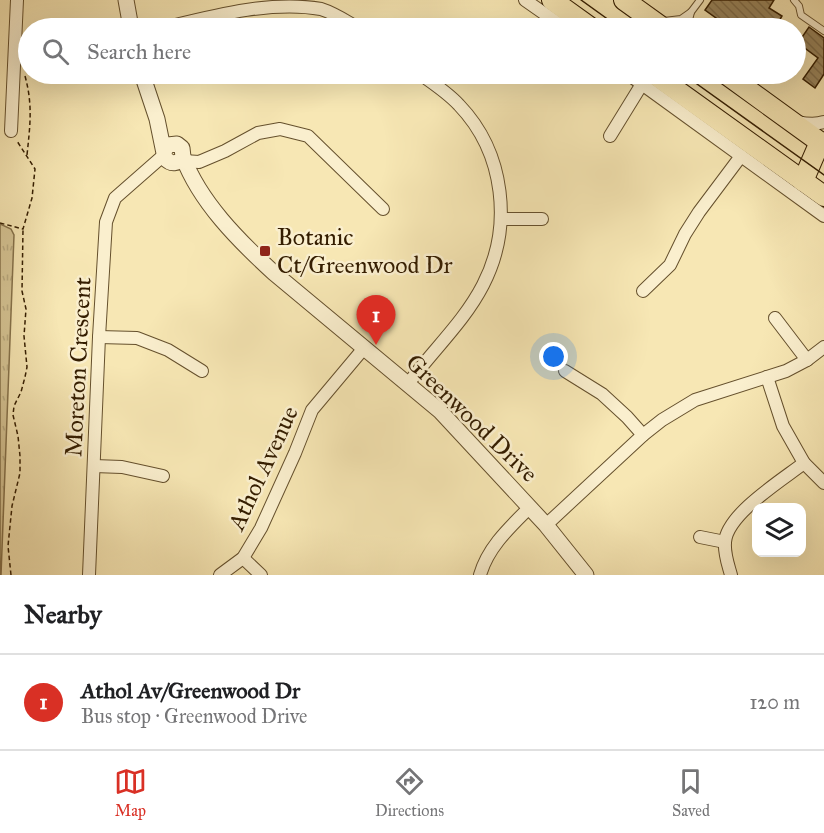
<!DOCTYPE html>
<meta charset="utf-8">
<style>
body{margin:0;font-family:"IM FELL Great Primer",serif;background:#f2f2f2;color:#202124}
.controls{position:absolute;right:18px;bottom:18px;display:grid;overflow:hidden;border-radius:12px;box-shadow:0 6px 24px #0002}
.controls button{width:54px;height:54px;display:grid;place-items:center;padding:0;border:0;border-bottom:2px solid #e0e0e0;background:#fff;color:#202124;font:30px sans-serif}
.you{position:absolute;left:554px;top:357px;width:21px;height:21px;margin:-15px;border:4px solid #fff;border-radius:50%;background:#1a73e8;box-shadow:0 0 0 9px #1a73e833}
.badge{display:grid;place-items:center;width:39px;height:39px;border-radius:50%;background:#d93025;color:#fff;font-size:20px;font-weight:700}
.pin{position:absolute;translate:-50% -50px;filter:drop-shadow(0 2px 3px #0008)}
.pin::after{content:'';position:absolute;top:32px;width:21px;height:18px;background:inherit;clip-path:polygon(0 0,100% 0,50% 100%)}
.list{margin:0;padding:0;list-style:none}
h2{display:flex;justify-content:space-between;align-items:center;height:78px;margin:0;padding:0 24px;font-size:26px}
h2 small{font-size:20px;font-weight:400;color:#757577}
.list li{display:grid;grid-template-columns:39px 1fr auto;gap:18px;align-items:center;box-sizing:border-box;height:96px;padding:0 24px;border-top:2px solid #e0e0e0}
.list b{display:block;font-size:22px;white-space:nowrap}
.list p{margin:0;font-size:20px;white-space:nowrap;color:#757577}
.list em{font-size:20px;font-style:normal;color:#757577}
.icon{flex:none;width:33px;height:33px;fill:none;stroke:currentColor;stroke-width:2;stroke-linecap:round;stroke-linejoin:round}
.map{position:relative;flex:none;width:824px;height:575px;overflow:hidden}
.search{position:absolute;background:#fff;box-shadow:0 6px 24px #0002;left:18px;right:18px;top:18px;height:66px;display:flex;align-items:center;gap:15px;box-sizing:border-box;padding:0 21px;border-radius:33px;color:#757577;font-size:22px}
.sheet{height:174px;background:#fff}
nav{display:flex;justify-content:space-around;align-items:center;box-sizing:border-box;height:84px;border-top:2px solid #e0e0e0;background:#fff;font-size:16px;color:#757577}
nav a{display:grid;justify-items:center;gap:3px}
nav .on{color:#d93025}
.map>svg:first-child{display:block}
.grass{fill:url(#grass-tufts);stroke:#85714a;stroke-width:1.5}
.building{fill:url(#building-back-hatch);stroke:#341d00;stroke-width:1.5}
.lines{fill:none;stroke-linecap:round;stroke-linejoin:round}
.service-casing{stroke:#65502d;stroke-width:8}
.minor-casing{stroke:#65502d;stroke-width:14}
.tertiary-casing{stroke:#65502d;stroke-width:17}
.trunk-casing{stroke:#341d00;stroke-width:22}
.path{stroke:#341d00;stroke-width:1.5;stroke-dasharray:4.5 3;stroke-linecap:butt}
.service{stroke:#faefce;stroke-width:6}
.minor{stroke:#faefce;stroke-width:12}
.tertiary{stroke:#faefce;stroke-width:15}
.trunk{stroke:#f7e7b4;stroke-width:20}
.tram{stroke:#341d00;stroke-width:1.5}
.poi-dot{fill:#8f2418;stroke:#faefce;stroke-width:2}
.labels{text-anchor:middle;stroke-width:5;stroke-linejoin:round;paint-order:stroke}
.poi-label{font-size:24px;fill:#341d00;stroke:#faefce;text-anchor:start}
.street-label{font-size:24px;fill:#341d00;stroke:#faefce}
</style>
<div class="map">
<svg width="824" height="575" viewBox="0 0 824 575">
<defs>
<pattern id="grass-tufts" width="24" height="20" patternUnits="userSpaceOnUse" patternTransform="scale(1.5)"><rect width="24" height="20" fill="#d6c595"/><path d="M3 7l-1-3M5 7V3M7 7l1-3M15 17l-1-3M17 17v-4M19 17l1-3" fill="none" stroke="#b8a97f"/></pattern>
<pattern id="building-back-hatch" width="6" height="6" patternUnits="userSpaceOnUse" patternTransform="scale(1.5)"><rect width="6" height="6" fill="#99865e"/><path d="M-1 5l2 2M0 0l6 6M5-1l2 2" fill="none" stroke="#7e6d4b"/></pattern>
</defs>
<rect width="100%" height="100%" fill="#f7e7b4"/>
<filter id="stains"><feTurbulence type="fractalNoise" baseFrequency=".00333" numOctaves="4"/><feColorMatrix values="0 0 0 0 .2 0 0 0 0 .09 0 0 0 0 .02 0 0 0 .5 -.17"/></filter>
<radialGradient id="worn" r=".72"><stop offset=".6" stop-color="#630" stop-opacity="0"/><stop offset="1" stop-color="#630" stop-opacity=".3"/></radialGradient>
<!-- grass -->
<polygon class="grass" points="0,224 11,229 14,235 1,575 0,575"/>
<!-- building -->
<g class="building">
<polygon points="712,0 774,0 769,8 782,16 775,28 730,28 705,10"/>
<polygon points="809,27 824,38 824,74 815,88 803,79 818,58 798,43"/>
</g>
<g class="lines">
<defs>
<g id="service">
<polyline points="794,0 799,6 801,15 824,31"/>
<polyline points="691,12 700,0"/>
<polyline points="664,21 681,19 691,12 687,28"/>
</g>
<g id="minor">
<polyline points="525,0 565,28"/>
<path d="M163 28C212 16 271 0 321 9 334 13 346 21 358 28"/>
<polyline points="628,74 824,216"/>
<path d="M798 122C807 124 815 125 824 122"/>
<polyline points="11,131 17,0"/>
<polyline points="610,136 642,84"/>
<polyline points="184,161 199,162 225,151 258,133 280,129 308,136 383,209"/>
<polyline points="501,219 542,219"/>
<polyline points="643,291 670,265 685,234 699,212 741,156"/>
<polyline points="775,318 807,360"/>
<polyline points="99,337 137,338 168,350 202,371"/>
<polyline points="565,371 602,394 627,417 643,435"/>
<polyline points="767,377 783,426 804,463 824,483"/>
<path d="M408 384C432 351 464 322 483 285 513 227 505 153 459 105 448 93 433 83 420 74"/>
<polyline points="94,466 122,467 163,476"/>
<polyline points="546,525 643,435 662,420 695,400 786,371 807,360 824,347"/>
<polyline points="700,537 725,542"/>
<polyline points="243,558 261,575"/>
<polyline points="89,575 99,337 106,222 115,198 164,155"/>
<polyline points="220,575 243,558 261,528 295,453 312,410 364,348"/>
<path d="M480 575C488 547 510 527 530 507"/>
<path d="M731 575C728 564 724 554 725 542 727 514 782 480 804 463"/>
</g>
<g id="tertiary">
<polyline points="126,0 131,28"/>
<path d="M142 74 157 119 165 158C171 165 178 164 183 157L182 148 177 144 168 145 165 150"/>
<path d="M183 157C200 202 238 240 274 273L440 411 546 525 586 575"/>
</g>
<g id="trunk">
<polyline points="552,0 591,28"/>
<polyline points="624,0 663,28"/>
<polyline points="654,74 824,196"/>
<polyline points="726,74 824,145"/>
<polyline points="803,181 820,142"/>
</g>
</defs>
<!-- service casing -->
<use href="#service" class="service-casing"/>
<!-- minor casing -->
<use href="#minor" class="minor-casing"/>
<!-- tertiary casing -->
<use href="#tertiary" class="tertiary-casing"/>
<!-- trunk casing -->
<use href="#trunk" class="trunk-casing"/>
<!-- path -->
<g class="path">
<path d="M25 76C33 105 30 126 27 155"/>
<polyline points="0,223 23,229 32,198 35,169 17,141"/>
<polyline points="11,575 8,546 12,506 20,473 20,456 18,436 13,415 14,406 21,392 25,377 27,367 24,336 26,309 22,291 23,229"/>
</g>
<!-- service -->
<use href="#service" class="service"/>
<!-- minor -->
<use href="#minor" class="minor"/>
<!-- tertiary -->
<use href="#tertiary" class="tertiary"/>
<!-- trunk -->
<use href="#trunk" class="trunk"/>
<!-- tram -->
<g class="tram">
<polyline points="581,0 620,28"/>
<polyline points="683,74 824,175"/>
</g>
</g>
<!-- markers -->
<rect class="poi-dot" x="259" y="245" width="12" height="12" rx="3"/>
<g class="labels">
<!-- poi labels -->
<g class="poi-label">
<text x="277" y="245">Botanic<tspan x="277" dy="28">Ct/Greenwood Dr</tspan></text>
</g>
<!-- street labels -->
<g class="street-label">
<text transform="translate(78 367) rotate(-87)" y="8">Moreton Crescent</text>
<text transform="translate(472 418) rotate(44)" y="8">Greenwood Drive</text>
<text transform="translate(263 468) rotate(-65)" y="8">Athol Avenue</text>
</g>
</g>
<rect width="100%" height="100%" filter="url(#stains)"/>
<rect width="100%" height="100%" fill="url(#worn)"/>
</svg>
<div class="controls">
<button><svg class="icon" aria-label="layers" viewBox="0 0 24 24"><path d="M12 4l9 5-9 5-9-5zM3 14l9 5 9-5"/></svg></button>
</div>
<div class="you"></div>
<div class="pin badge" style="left:376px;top:345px">1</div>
<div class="search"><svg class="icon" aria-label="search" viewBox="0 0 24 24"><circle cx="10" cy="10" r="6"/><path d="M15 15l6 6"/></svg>Search here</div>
</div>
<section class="sheet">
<h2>Nearby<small></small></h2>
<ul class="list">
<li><span class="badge">1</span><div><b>Athol Av/Greenwood Dr</b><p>Bus stop · Greenwood Drive</p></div><em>120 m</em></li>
</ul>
</section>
<nav>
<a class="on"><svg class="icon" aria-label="map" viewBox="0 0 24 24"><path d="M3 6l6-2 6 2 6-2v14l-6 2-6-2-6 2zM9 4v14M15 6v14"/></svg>Map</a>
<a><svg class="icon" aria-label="directions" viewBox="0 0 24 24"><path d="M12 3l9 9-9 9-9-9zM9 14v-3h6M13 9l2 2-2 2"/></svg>Directions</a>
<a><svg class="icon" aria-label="saved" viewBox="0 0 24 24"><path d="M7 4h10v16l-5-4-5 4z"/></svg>Saved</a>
</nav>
